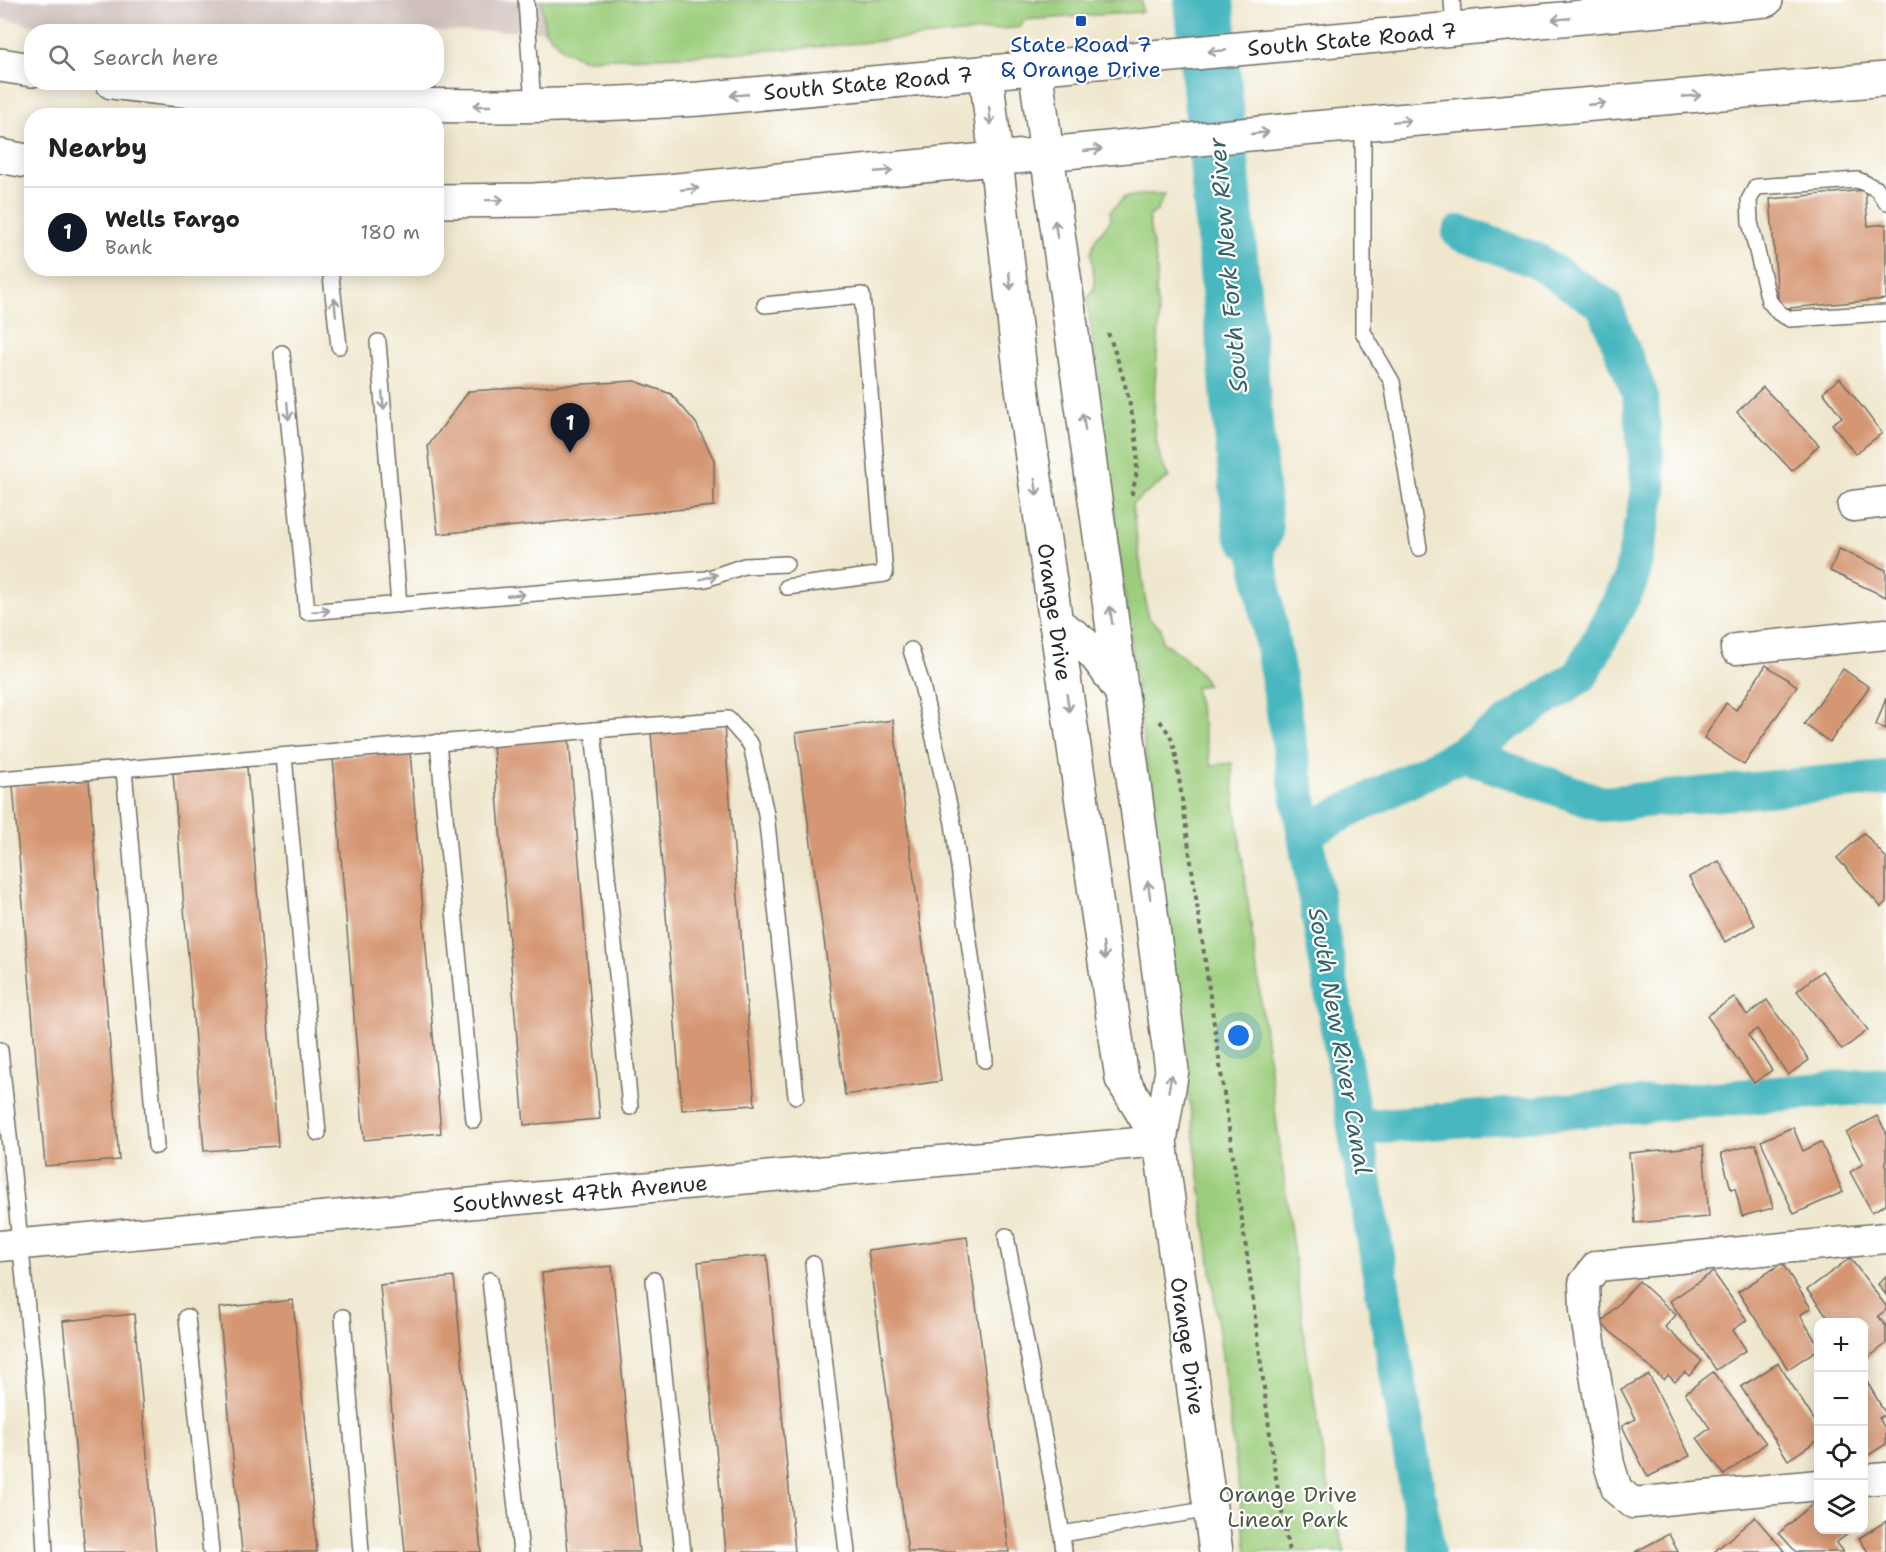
<!DOCTYPE html>
<meta charset="utf-8">
<style>
body{margin:0;font-family:"Shantell Sans",sans-serif;background:#f6f6f6;color:#222}
.controls{position:absolute;right:18px;bottom:18px;display:grid;overflow:hidden;border-radius:12px;box-shadow:0 3px 15px #0003}
.controls button{width:54px;height:54px;display:grid;place-items:center;padding:0;border:0;border-bottom:2px solid #e0e0e0;background:#fff;color:#222;font:30px sans-serif}
.you{position:absolute;left:1239px;top:1036px;width:21px;height:21px;margin:-15px;border:4px solid #fff;border-radius:50%;background:#1a73e8;box-shadow:0 0 0 9px #1a73e833}
.badge{display:grid;place-items:center;width:39px;height:39px;border-radius:50%;background:#111827;color:#fff;font-size:20px;font-weight:700}
.pin{position:absolute;translate:-50% -50px;filter:drop-shadow(0 2px 3px #0008)}
.pin::after{content:'';position:absolute;top:32px;width:21px;height:18px;background:inherit;clip-path:polygon(0 0,100% 0,50% 100%)}
.list{margin:0;padding:0;list-style:none}
h2{display:flex;justify-content:space-between;align-items:center;height:78px;margin:0;padding:0 24px;font-size:26px}
h2 small{font-size:20px;font-weight:400;color:#767676}
.list li{display:grid;grid-template-columns:39px 1fr auto;gap:18px;align-items:center;box-sizing:border-box;height:90px;padding:0 24px;border-top:2px solid #e0e0e0}
.list b{display:block;font-size:22px;white-space:nowrap}
.list p{margin:0;font-size:20px;white-space:nowrap;color:#767676}
.list em{font-size:20px;font-style:normal;color:#767676}
.icon{flex:none;width:33px;height:33px;fill:none;stroke:currentColor;stroke-width:2;stroke-linecap:round;stroke-linejoin:round}
.map{position:relative;flex:none;width:1886px;height:1552px;overflow:hidden}
.search{position:absolute;background:#fff;box-shadow:0 3px 15px #0003;left:24px;top:24px;width:420px;height:66px;display:flex;align-items:center;gap:15px;box-sizing:border-box;padding:0 21px;border-radius:24px;color:#767676;font-size:22px}
.panel{position:absolute;background:#fff;box-shadow:0 3px 15px #0003;left:24px;top:108px;width:420px;height:168px;border-radius:24px}
.map>svg:first-child{display:block}
.industrial{fill:#cfc0bb}
.green{fill:#9cce7d;stroke:#647c54;stroke-width:1.5}
.lines{fill:none;stroke-linecap:round;stroke-linejoin:round}
.canal{stroke:#48b7bf;stroke-width:36}
.river{stroke:#48b7bf;stroke-width:60}
.building{fill:#d59773}
.lane-casing{stroke:#706d64;stroke-width:18}
.street-casing{stroke:#706d64;stroke-width:33}
.secondary-casing{stroke:#706d64;stroke-width:36}
.primary-casing{stroke:#706d64;stroke-width:36}
.path{stroke:#706d64;stroke-width:4;stroke-dasharray:4.5 4.5;stroke-linecap:butt}
.lane{stroke:#fff;stroke-width:15}
.street{stroke:#fff;stroke-width:30}
.secondary{stroke:#fff;stroke-width:33}
.primary{stroke:#fff;stroke-width:33}
.oneway{stroke:#a0a0a0}
.transit-dot{fill:#1a4fb4;stroke:#fff;stroke-width:2}
.labels{text-anchor:middle;stroke-width:4.5;stroke-linejoin:round;paint-order:stroke}
.street-label{font-size:22px;fill:#2b2b2b;stroke:#fff}
.transit-label{font-size:22px;fill:#164399;stroke:#fff}
.park-label{font-size:22px;fill:#4d5c44;stroke:#fff}
.water-label{font-size:24px;font-style:italic;fill:#376366;stroke:#fff}
</style>
<div class="map">
<svg width="1886" height="1552" viewBox="0 0 1886 1552">
<rect width="100%" height="100%" fill="#fff"/>
<filter id="ink" filterUnits="userSpaceOnUse"><feTurbulence type="fractalNoise" baseFrequency=".0167" numOctaves="2"/><feDisplacementMap in="SourceGraphic" scale="12" xChannelSelector="R" yChannelSelector="G"/><feConvolveMatrix kernelMatrix="1 2 1 2 8 2 1 2 1" color-interpolation-filters="sRGB"/></filter>
<filter id="wash" filterUnits="userSpaceOnUse"><feTurbulence type="fractalNoise" baseFrequency=".008" numOctaves="4" result="noise"/><feDisplacementMap in="SourceGraphic" scale="24" xChannelSelector="R" yChannelSelector="G"/><feGaussianBlur stdDeviation="1.35" result="paint"/><feColorMatrix in="noise" values="0 0 0 0 0 0 0 0 0 0 0 0 0 0 0 0 0 1.4 0 .05"/><feComposite in="paint" operator="in"/></filter>
<g filter="url(#wash)">
<rect width="100%" height="100%" fill="#efe7cd"/>
<!-- industrial -->
<polygon class="industrial" points="0,0 541,0 545,31 63,32 0,18"/>
<!-- green -->
<g class="green">
<polygon points="541,0 1142,0 1142,12 1024,20 1021,27 829,46 685,56 583,59 564,50 545,31"/>
<path d="M1151 194H1165L1157 211 1149 216C1149 235 1156 253 1157 271 1158 279 1156 287 1156 294 1156 302 1159 310 1159 317 1159 364 1143 435 1169 477L1132 504 1148 618 1161 628 1162 642C1182 654 1196 665 1208 685L1195 687 1211 765 1232 763 1234 794 1305 1341 1326 1475 1345 1552H1247L1087 299 1095 286 1091 252 1096 238 1111 220 1110 211 1125 197Z"/>
</g>
<g class="lines">
<!-- canal -->
<g class="canal">
<polyline points="1460,233 1535,260 1604,305 1640,394 1649,490 1630,582 1581,675 1462,754"/>
<polyline points="1253,530 1422,1519 1427,1552"/>
<polyline points="1305,832 1462,754 1602,804 1886,778"/>
<polyline points="1356,1128 1886,1085"/>
</g>
<!-- river -->
<polyline class="river" points="1204,0 1253,530"/>
</g>
<g id="blocks">
<!-- building -->
<g class="building">
<polygon points="1865,190 1868,226 1886,224 1886,299 1779,309 1770,199"/>
<polygon points="1840,378 1882,433 1855,454 1832,424 1842,417 1823,392"/>
<polygon points="635,381 671,394 696,423 714,460 714,506 438,534 428,446 469,391"/>
<polygon points="1763,387 1819,445 1792,471 1737,412"/>
<polygon points="1839,549 1886,570 1886,597 1830,571"/>
<polygon points="1766,665 1797,686 1744,765 1704,738 1726,703 1736,710"/>
<polygon points="1843,669 1869,687 1830,742 1804,724"/>
<polygon points="1886,698 1886,729 1876,725"/>
<polygon points="893,720 941,1081 845,1095 796,733"/>
<polygon points="724,726 755,1105 682,1110 651,732"/>
<polygon points="569,738 600,1119 524,1125 493,745"/>
<polygon points="410,751 441,1133 364,1140 333,758"/>
<polygon points="247,767 278,1146 204,1151 173,773"/>
<polygon points="89,780 119,1160 45,1166 13,786"/>
<polygon points="1864,833 1886,858 1886,902 1881,907 1837,858"/>
<polygon points="1719,861 1755,925 1725,942 1689,877"/>
<polygon points="1822,971 1868,1030 1842,1050 1797,991"/>
<polygon points="1734,997 1747,1015 1767,1000 1809,1060 1788,1075 1757,1029 1748,1035 1772,1070 1754,1083 1707,1016"/>
<polygon points="1877,1116 1886,1132 1886,1204 1872,1212 1850,1172 1863,1164 1846,1133"/>
<polygon points="1793,1127 1803,1151 1821,1142 1843,1192 1794,1214 1761,1141"/>
<polygon points="1756,1144 1773,1208 1742,1216 1735,1188 1731,1189 1721,1153"/>
<polygon points="1703,1146 1709,1217 1635,1223 1629,1153"/>
<polygon points="967,1237 1009,1552 908,1552 868,1250"/>
<polygon points="767,1255 795,1552 726,1552 698,1262"/>
<polygon points="1850,1258 1886,1306 1886,1310 1878,1316 1886,1326 1886,1344 1864,1361 1864,1322 1832,1322 1807,1290"/>
<polygon points="1782,1263 1811,1308 1800,1315 1818,1345 1818,1349 1788,1369 1738,1292"/>
<polygon points="612,1266 639,1552 568,1552 542,1273"/>
<polygon points="1713,1272 1747,1320 1733,1330 1746,1350 1716,1370 1670,1301"/>
<polygon points="454,1277 481,1552 405,1552 380,1285"/>
<polygon points="1886,1277 1886,1295 1878,1284"/>
<polygon points="1639,1281 1676,1315 1665,1327 1702,1361 1689,1376 1685,1372 1675,1382 1668,1375 1664,1380 1601,1323"/>
<polygon points="293,1300 317,1552 242,1552 219,1308"/>
<polygon points="134,1314 156,1552 85,1552 63,1321"/>
<polygon points="1778,1363 1818,1426 1818,1440 1788,1460 1741,1387"/>
<polygon points="1713,1372 1766,1443 1724,1475 1697,1438 1710,1428 1685,1393"/>
<polygon points="1649,1375 1690,1456 1648,1477 1622,1426 1636,1419 1621,1389"/>
<polygon points="1864,1377 1886,1414 1879,1418 1886,1430 1886,1444 1864,1458"/>
<polygon points="1818,1499 1818,1530 1844,1530 1848,1534 1836,1543 1843,1552 1796,1552 1779,1533"/>
<polygon points="1755,1517 1785,1552 1714,1552"/>
<polygon points="1886,1521 1886,1552 1868,1552 1859,1538"/>
<polygon points="1669,1534 1678,1552 1635,1552"/>
</g>
</g>
</g>
<g filter="url(#ink)">
<use href="#blocks" fill-opacity="0" stroke="#706d64" stroke-width="1.5"/>
<g class="lines">
<defs>
<g id="lane">
<polyline points="526,0 533,106"/>
<polyline points="1452,0 1454,30"/>
<polyline points="1363,124 1363,332 1392,382 1419,548"/>
<polyline points="1886,202 1877,189 1858,180 1756,187 1749,200 1750,222 1769,301 1779,313 1790,319 1886,313"/>
<polyline points="330,268 339,346"/>
<polyline points="765,305 862,295 885,574 787,587"/>
<polyline points="378,342 399,605"/>
<polyline points="282,353 307,612 706,579 744,566 786,564"/>
<polyline points="911,650 921,681 953,823 985,1060"/>
<polyline points="593,730 630,1107"/>
<polyline points="438,742 474,1120"/>
<polyline points="284,756 318,1133"/>
<polyline points="124,769 156,1146"/>
<polyline points="0,779 728,719 751,745 766,814 796,1096"/>
<polyline points="0,1050 36,1394 45,1552"/>
<polyline points="1006,1236 1062,1534 1064,1552"/>
<polyline points="813,1264 847,1552"/>
<polyline points="490,1280 521,1552"/>
<polyline points="654,1280 683,1552"/>
<polyline points="187,1317 211,1552"/>
<polyline points="343,1317 361,1552"/>
<polyline points="1062,1534 1210,1509"/>
</g>
<g id="street">
<polyline points="1853,506 1886,502"/>
<polyline points="1736,649 1886,634"/>
<polyline points="0,1246 1160,1141"/>
<polyline points="1864,1480 1886,1478"/>
<polyline points="1818,1485 1633,1503 1617,1490 1609,1464 1585,1310 1584,1283 1597,1266 1886,1238"/>
</g>
<g id="secondary">
<polyline points="1035,67 1122,694 1172,1070 1160,1141 1216,1552"/>
<polyline points="986,72 1022,388 1122,1079 1160,1141"/>
<path d="M1056 624C1087 642 1099 657 1118 687"/>
</g>
<g id="primary">
<polyline points="0,65 32,70"/>
<path d="M112 82C167 90 221 94 276 98 417 109 557 108 699 99L1766 0"/>
<polyline points="0,156 32,162"/>
<polyline points="436,201 534,200 667,191 1302,129 1886,79"/>
</g>
</defs>
<!-- lane casing -->
<use href="#lane" class="lane-casing"/>
<!-- street casing -->
<use href="#street" class="street-casing"/>
<!-- secondary casing -->
<use href="#secondary" class="secondary-casing"/>
<!-- primary casing -->
<use href="#primary" class="primary-casing"/>
<!-- path -->
<g class="path">
<path d="M1108 333C1121 365 1140 432 1137 466 1137 476 1133 488 1131 498"/>
<polyline points="1160,721 1170,735 1175,750 1248,1262 1274,1466 1289,1552"/>
</g>
<!-- lane -->
<use href="#lane" class="lane"/>
<!-- street -->
<use href="#street" class="street"/>
<!-- secondary -->
<use href="#secondary" class="secondary"/>
<!-- primary -->
<use href="#primary" class="primary"/>
</g>
<!-- one-way arrows -->
<defs><path id="oneway-shaft" d="M-6 0H5M1.5-3L5.5 0L1.5 3" fill="none" stroke-width="1.6" stroke-linecap="round" stroke-linejoin="round" transform="scale(1.5)"/></defs>
<g class="oneway">
<use href="#oneway-shaft" transform="translate(1561 19) rotate(175)"/>
<use href="#oneway-shaft" transform="translate(1217 51) rotate(175)"/>
<use href="#oneway-shaft" transform="translate(739 95) rotate(175)"/>
<use href="#oneway-shaft" transform="translate(1692 96) rotate(-5)"/>
<use href="#oneway-shaft" transform="translate(1597 104) rotate(-5)"/>
<use href="#oneway-shaft" transform="translate(482 106) rotate(180)"/>
<use href="#oneway-shaft" transform="translate(990 116) rotate(84)"/>
<use href="#oneway-shaft" transform="translate(1402 121) rotate(-5)"/>
<use href="#oneway-shaft" transform="translate(1260 133) rotate(-6)"/>
<use href="#oneway-shaft" transform="translate(1093 150) rotate(-6)"/>
<use href="#oneway-shaft" transform="translate(884 171) rotate(-5)"/>
<use href="#oneway-shaft" transform="translate(690 189) rotate(-5)"/>
<use href="#oneway-shaft" transform="translate(495 200) rotate(-1)"/>
<use href="#oneway-shaft" transform="translate(1056 229) rotate(-98)"/>
<use href="#oneway-shaft" transform="translate(1010 281) rotate(83)"/>
<use href="#oneway-shaft" transform="translate(335 307) rotate(-96)"/>
<use href="#oneway-shaft" transform="translate(383 401) rotate(85)"/>
<use href="#oneway-shaft" transform="translate(288 411) rotate(85)"/>
<use href="#oneway-shaft" transform="translate(1084 422) rotate(-98)"/>
<use href="#oneway-shaft" transform="translate(1036 487) rotate(82)"/>
<use href="#oneway-shaft" transform="translate(709 577) rotate(-15)"/>
<use href="#oneway-shaft" transform="translate(516 595) rotate(-5)"/>
<use href="#oneway-shaft" transform="translate(321 611) rotate(-5)"/>
<use href="#oneway-shaft" transform="translate(1111 615) rotate(-98)"/>
<use href="#oneway-shaft" transform="translate(1068 703) rotate(82)"/>
<use href="#oneway-shaft" transform="translate(1149 890) rotate(-98)"/>
<use href="#oneway-shaft" transform="translate(1104 951) rotate(82)"/>
<use href="#oneway-shaft" transform="translate(1170 1083) rotate(-80)"/>
</g>
</g>
<!-- markers -->
<rect class="transit-dot" x="1075" y="15" width="12" height="12" rx="3"/>
<g class="labels">
<!-- street labels -->
<g class="street-label">
<text transform="translate(1352 39) rotate(-5)" y="8">South State Road 7</text>
<text transform="translate(868 83) rotate(-5)" y="8">South State Road 7</text>
<text transform="translate(1055 612) rotate(82)" y="8">Orange Drive</text>
<text transform="translate(580 1193) rotate(-5)" y="8">Southwest 47th Avenue</text>
<text transform="translate(1188 1346) rotate(82)" y="8">Orange Drive</text>
</g>
<!-- transit labels -->
<g class="transit-label">
<text x="1081" y="52">State Road 7<tspan x="1081" dy="25">&amp; Orange Drive</tspan></text>
</g>
<!-- park labels -->
<g class="park-label">
<text x="1288" y="1502">Orange Drive<tspan x="1288" dy="25">Linear Park</tspan></text>
</g>
<!-- water labels -->
<g class="water-label">
<text transform="translate(1228 265) rotate(-95)" y="8">South Fork New River</text>
<text transform="translate(1340 1041) rotate(80)" y="8">South New River Canal</text>
</g>
</g>
</svg>
<div class="controls">
<button>+</button>
<button>−</button>
<button><svg class="icon" aria-label="locate" viewBox="0 0 24 24"><circle cx="12" cy="12" r="6"/><path d="M12 2v4M12 18v4M2 12h4M18 12h4"/></svg></button>
<button><svg class="icon" aria-label="layers" viewBox="0 0 24 24"><path d="M12 4l9 5-9 5-9-5zM3 14l9 5 9-5"/></svg></button>
</div>
<div class="you"></div>
<div class="pin badge" style="left:570px;top:453px">1</div>
<div class="search"><svg class="icon" aria-label="search" viewBox="0 0 24 24"><circle cx="10" cy="10" r="6"/><path d="M15 15l6 6"/></svg>Search here</div>
<section class="panel">
<h2>Nearby<small></small></h2>
<ul class="list">
<li><span class="badge">1</span><div><b>Wells Fargo</b><p>Bank</p></div><em>180 m</em></li>
</ul>
</section>
</div>
